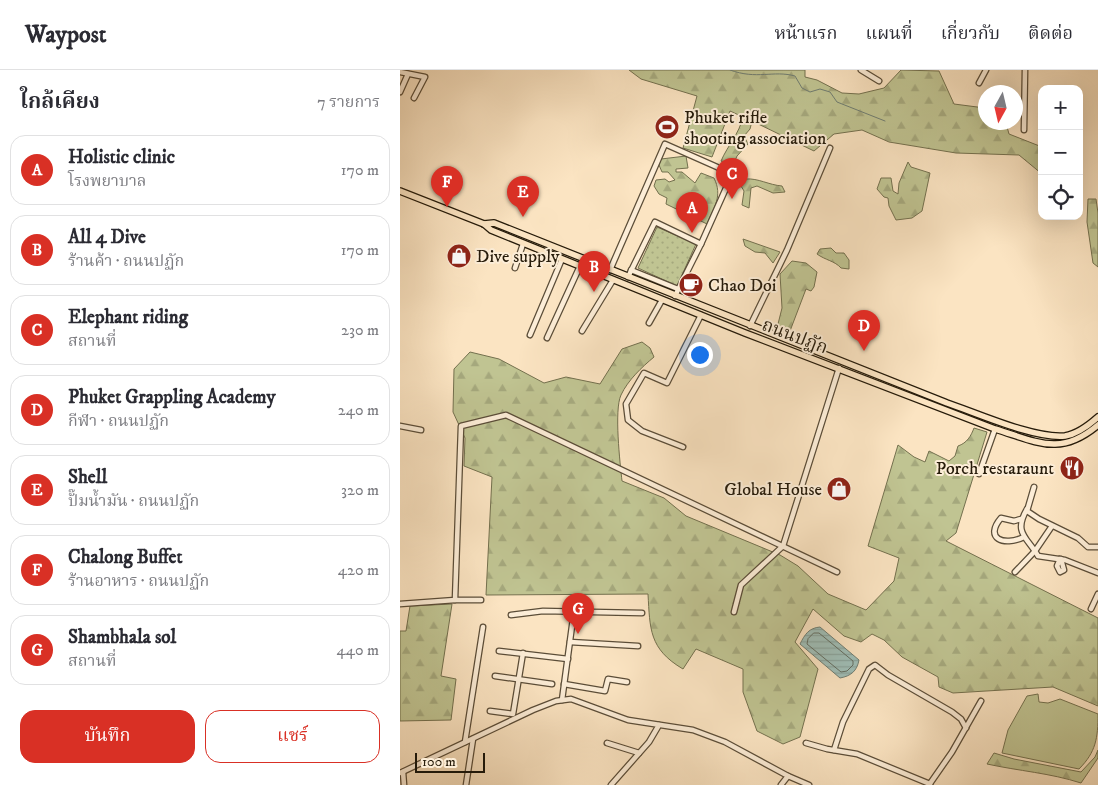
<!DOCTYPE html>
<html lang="th">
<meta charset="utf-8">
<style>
body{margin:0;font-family:"IM FELL DW Pica","Noto Serif Thai",serif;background:#f2f2f3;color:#2b2b33}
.controls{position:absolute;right:15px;top:15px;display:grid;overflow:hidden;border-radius:10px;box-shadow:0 5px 20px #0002}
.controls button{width:45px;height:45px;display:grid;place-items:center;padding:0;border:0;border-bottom:1px solid #e1e1e2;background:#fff;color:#2b2b33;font:25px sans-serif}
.compass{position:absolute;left:578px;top:15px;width:45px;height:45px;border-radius:50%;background:#fff;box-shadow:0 5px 20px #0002;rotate:188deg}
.scale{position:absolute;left:15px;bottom:12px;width:70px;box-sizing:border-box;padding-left:5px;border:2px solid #261b0a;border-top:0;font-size:14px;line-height:18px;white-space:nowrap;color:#261b0a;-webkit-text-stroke:4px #fcedd7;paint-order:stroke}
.you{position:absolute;left:299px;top:284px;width:18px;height:18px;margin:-12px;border:4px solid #fff;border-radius:50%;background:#1a73e8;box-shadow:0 0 0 8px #1a73e833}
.badge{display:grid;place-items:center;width:32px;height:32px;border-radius:50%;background:#d93025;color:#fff;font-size:16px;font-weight:700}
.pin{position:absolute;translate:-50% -41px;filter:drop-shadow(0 1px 2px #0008)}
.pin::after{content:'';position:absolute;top:26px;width:18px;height:15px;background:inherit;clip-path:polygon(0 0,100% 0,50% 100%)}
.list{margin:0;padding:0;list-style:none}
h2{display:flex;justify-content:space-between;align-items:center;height:65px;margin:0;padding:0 20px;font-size:21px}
h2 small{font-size:16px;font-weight:400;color:#7c7c81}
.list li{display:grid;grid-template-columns:32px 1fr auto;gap:15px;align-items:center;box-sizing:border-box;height:70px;margin:0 10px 10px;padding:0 10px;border:1px solid #e1e1e2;border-radius:15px}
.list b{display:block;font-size:19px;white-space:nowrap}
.list p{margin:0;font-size:16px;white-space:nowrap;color:#7c7c81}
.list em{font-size:16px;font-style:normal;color:#7c7c81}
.actions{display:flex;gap:10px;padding:15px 20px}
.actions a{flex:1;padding:11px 0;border:1px solid #d93025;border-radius:15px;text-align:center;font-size:18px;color:#d93025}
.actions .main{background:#d93025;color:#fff}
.icon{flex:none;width:28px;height:28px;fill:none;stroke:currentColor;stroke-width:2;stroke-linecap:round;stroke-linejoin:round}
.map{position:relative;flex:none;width:698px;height:715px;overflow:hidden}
header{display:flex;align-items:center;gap:30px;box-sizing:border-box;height:70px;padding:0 25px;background:#fff;border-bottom:1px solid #e1e1e2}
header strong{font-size:24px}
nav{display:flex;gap:28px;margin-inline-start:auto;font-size:18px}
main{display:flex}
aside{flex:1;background:#fff}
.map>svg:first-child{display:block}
.grass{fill:url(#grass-dots);stroke:#73704e}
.forest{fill:url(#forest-firs);stroke:#73704e}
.green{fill:#c0c492;stroke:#73704e}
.water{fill:url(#water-rules);stroke:#6f7d72}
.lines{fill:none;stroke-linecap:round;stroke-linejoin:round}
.shore{stroke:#626c60;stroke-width:1}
.stream{stroke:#6f7d72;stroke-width:1}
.minor-casing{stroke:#5b4d38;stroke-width:7}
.major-casing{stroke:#261b0a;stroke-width:8}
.minor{stroke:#fcedd7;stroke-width:4.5}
.major{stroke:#fbe4c2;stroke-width:5.5}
.labels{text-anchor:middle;stroke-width:4;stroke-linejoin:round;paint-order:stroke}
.poi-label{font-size:18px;fill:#261b0a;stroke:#fcedd7;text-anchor:start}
.street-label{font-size:18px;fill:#261b0a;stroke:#fcedd7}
</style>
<header>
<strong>Waypost</strong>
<nav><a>หน้าแรก</a><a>แผนที่</a><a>เกี่ยวกับ</a><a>ติดต่อ</a></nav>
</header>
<main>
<aside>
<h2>ใกล้เคียง<small>7 รายการ</small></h2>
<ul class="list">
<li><span class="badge">A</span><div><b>Holistic clinic</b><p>โรงพยาบาล</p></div><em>170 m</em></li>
<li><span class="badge">B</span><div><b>All 4 Dive</b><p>ร้านค้า · ถนนปฏัก</p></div><em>170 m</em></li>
<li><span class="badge">C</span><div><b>Elephant riding</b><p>สถานที่</p></div><em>230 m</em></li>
<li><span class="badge">D</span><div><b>Phuket Grappling Academy</b><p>กีฬา · ถนนปฏัก</p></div><em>240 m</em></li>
<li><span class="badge">E</span><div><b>Shell</b><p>ปั๊มน้ำมัน · ถนนปฏัก</p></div><em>320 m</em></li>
<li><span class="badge">F</span><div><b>Chalong Buffet</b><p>ร้านอาหาร · ถนนปฏัก</p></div><em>420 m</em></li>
<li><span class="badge">G</span><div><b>Shambhala sol</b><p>สถานที่</p></div><em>440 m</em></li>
</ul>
<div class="actions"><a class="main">บันทึก</a><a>แชร์</a></div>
</aside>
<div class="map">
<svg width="698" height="715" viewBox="0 0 698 715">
<defs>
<pattern id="grass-dots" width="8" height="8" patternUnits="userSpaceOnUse" patternTransform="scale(1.25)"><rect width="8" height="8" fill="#c0c492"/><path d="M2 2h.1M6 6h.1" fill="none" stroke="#a5a87d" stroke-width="1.8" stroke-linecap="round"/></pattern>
<pattern id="forest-firs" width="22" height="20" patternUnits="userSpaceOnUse" patternTransform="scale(1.25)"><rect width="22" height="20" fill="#c0c492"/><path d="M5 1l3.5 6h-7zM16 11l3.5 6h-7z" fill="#a5a87d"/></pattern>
<pattern id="water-rules" width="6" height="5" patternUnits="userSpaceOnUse" patternTransform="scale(1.25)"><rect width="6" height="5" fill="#9fbeb7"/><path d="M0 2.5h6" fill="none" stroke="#89a39c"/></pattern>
</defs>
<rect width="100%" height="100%" fill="#fbe4c2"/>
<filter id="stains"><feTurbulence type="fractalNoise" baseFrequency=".004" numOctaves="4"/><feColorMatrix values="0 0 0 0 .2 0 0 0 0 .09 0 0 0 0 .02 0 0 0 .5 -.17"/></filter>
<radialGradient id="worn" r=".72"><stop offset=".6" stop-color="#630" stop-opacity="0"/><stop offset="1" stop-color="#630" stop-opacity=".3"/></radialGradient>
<!-- grass -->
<polygon class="grass" points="257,157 296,174 277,216 238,198"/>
<!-- forest -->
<g class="forest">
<path d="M229 0H405V7L417 10 442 23 459 24 484 18 501 0 539 1 554 34 585 38 586 52 606 53 609 64 642 77V104L619 85 556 83 489 72 462 60 434 64 414 81 352 51 350 59 344 66 348 74 337 86 333 95 346 109C358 108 369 115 382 116L385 122 373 123 357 116 351 118 349 138 342 135 344 121 329 96 321 91C328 75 339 64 343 47L330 41 312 87 283 78 297 26 241 9Z"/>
<path d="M286 86 288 98 276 99V102H282L295 113 301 103 314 108C323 126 314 137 307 154L266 134 267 128 259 124 254 116 256 110 265 109 269 112 275 110 268 102H262L259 95 261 89Z"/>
<polygon points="508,92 511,97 530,103 522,141 512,148 496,150 489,136 488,128 484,127 477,119 481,108 491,108 493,121 498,124 499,113"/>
<polygon points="688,129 696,129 698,143 698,197 693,193 687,152"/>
<polygon points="343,169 380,182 373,193 365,183 355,182 345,176"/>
<path d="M431 178 436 183H444L449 190V199L441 198C435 191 425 190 417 184L420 179Z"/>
<polygon points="392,191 406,193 417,202 414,217 411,221 406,219 390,261 382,261 378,254 382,238 380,204"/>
<path d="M242 272 250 278 254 287C242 297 228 310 221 325 214 340 220 393 222 411L264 428 286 446 380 485 398 496 428 524 466 540 494 511 499 488 468 476 498 375 514 387 525 392 529 381 549 391 555 386 558 376C567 373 571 366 574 358L587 362 556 463 546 471 698 548V636L653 617 553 623 539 617 538 607 502 587 484 570 472 564 461 572 444 566 413 539 395 572 418 599 400 667 383 674 357 661 343 622V599L296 579 283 599C249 579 250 559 248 524L86 525 92 407 64 396 65 368 53 342 54 299 70 282 99 289 144 313 166 307 200 314 222 279Z"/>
<polygon points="52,534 41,606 56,609 51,650 0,651 0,561 6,561 10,536"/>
<path d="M698 680V688L681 713C650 703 619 701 587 694L594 683 614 689 681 702 695 687Z"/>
</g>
<!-- green -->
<path class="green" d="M638 624 639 632 648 633 660 629 698 644C698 668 696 682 679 699L602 683 608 660 627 626Z"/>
<!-- water -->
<path class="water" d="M420 557 459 590C457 601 451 606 440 608L400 574C405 564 409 558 420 557Z"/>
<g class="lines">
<!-- shore -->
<polygon class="shore" points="414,563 419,563 453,591 453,595 447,601 441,602 407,574 408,569"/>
<!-- stream -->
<path class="stream" d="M330 0C357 10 373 0 395 6L402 18 410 22 420 19 430 22 437 32 485 51"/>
<defs>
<g id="minor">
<polyline points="461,0 479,11"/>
<polyline points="0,2 25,7 14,28"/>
<polyline points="579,13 586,0"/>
<polyline points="0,22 8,4"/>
<polyline points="624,60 625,0"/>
<polyline points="115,198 123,174"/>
<polyline points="210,200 265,74 317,97 331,107 301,174 255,152 228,207"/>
<polyline points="231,200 278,219"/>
<polyline points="275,226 301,174"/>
<polyline points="249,253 262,230"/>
<polyline points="350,256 387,180 430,78"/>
<polyline points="182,261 213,210"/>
<polyline points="130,265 162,189"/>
<polyline points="147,268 180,196"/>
<polyline points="0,356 21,360"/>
<polyline points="283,377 242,361 228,350 226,334 244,303 267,313 301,245"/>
<polyline points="579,404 595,359"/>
<polyline points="634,417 627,441 639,449 678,468 688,477 698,477"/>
<path d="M627 439C613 463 627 467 638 486L665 490 698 503"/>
<path d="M621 449 614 451 601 448C584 468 603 477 624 467"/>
<polyline points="660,489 657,496 660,502 664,500 661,489"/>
<polyline points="615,502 635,481 652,456"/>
<polyline points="55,530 81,530"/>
<polyline points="0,534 55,530 61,356 106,345 437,502"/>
<polyline points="691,539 698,524"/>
<polyline points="334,542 341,515 383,476 439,298"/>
<polyline points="111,545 143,541 242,543"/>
<polyline points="170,572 238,576"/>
<polyline points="99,581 168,589"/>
<polyline points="95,606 152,614"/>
<polyline points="164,614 205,621 208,609 227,612"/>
<polyline points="162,630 174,541"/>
<polyline points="90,641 113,644 123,583"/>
<polyline points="65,672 83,557"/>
<polyline points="207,673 239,683"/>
<polyline points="406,673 427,679 457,684 530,714"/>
<polyline points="434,680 443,652 469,599 475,595 488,605 552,642 561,649 566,658"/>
<polyline points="3,702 4,715"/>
<polyline points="0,703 133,640 156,631 171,629 228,650 293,660 325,672 388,706 381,715"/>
<polyline points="388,706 409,715"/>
<polyline points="66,715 73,669"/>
<polyline points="211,715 249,672 259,655"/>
<polyline points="529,715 552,682 581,631"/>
</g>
<g id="major">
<path d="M0 121 84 154 91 160 345 263 595 359C638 372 660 387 698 355"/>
<path d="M84 154 94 153 547 333C577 343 634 369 665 366 677 364 689 355 698 347"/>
</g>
</defs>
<!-- minor casing -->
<use href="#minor" class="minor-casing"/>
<!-- major casing -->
<use href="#major" class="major-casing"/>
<!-- minor -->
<use href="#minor" class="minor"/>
<!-- major -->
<use href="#major" class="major"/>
</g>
<!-- icons -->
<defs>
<symbol id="stadium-disc" viewBox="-11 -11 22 22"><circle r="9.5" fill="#8f2418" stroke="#fcedd7"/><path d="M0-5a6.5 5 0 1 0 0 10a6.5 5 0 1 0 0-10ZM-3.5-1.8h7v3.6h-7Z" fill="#fff"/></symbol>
<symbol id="shop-disc" viewBox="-11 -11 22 22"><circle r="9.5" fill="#8f2418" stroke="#fcedd7"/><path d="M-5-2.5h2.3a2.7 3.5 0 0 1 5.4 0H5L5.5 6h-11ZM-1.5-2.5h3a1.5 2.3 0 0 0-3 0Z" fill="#fff"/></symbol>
<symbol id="cafe-disc" viewBox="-11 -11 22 22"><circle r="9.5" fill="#8f2418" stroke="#fcedd7"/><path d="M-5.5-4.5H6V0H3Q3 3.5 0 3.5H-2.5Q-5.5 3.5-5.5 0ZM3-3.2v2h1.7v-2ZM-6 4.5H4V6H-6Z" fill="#fff"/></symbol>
<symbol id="restaurant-disc" viewBox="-11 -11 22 22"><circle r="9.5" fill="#8f2418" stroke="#fcedd7"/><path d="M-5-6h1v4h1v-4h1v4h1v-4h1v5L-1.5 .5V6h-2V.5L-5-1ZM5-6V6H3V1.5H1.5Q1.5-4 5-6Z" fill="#fff"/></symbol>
</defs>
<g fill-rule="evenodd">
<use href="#stadium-disc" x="253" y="43" width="28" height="28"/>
<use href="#shop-disc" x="45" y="172" width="28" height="28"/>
<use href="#cafe-disc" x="277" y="201" width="28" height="28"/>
<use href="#restaurant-disc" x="658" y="384" width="28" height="28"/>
<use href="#shop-disc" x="425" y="405" width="28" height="28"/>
</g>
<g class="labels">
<!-- poi labels -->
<g class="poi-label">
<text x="284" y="53">Phuket rifle<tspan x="284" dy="21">shooting association</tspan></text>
<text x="76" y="192">Dive supply</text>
<text x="308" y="221">Chao Doi</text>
<text x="654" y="404" text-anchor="end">Porch restaraunt</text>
<text x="422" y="425" text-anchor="end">Global House</text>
</g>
<!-- street labels -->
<g class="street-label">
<text transform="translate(395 266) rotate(21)" y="6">ถนนปฏัก</text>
</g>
</g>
<rect width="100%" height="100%" filter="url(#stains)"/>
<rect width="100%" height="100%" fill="url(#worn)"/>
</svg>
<div class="controls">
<button>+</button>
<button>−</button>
<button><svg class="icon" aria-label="locate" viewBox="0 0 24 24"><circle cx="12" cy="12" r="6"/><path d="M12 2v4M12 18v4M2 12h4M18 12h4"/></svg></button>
</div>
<svg class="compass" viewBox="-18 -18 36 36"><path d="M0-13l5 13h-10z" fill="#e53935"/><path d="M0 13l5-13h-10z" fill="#7c7c81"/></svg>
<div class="scale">100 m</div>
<div class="you"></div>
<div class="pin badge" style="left:292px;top:163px">A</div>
<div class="pin badge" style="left:194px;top:222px">B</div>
<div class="pin badge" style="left:332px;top:129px">C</div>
<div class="pin badge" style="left:464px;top:281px">D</div>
<div class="pin badge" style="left:123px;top:147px">E</div>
<div class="pin badge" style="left:47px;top:137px">F</div>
<div class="pin badge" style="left:178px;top:564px">G</div>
</div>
</main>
